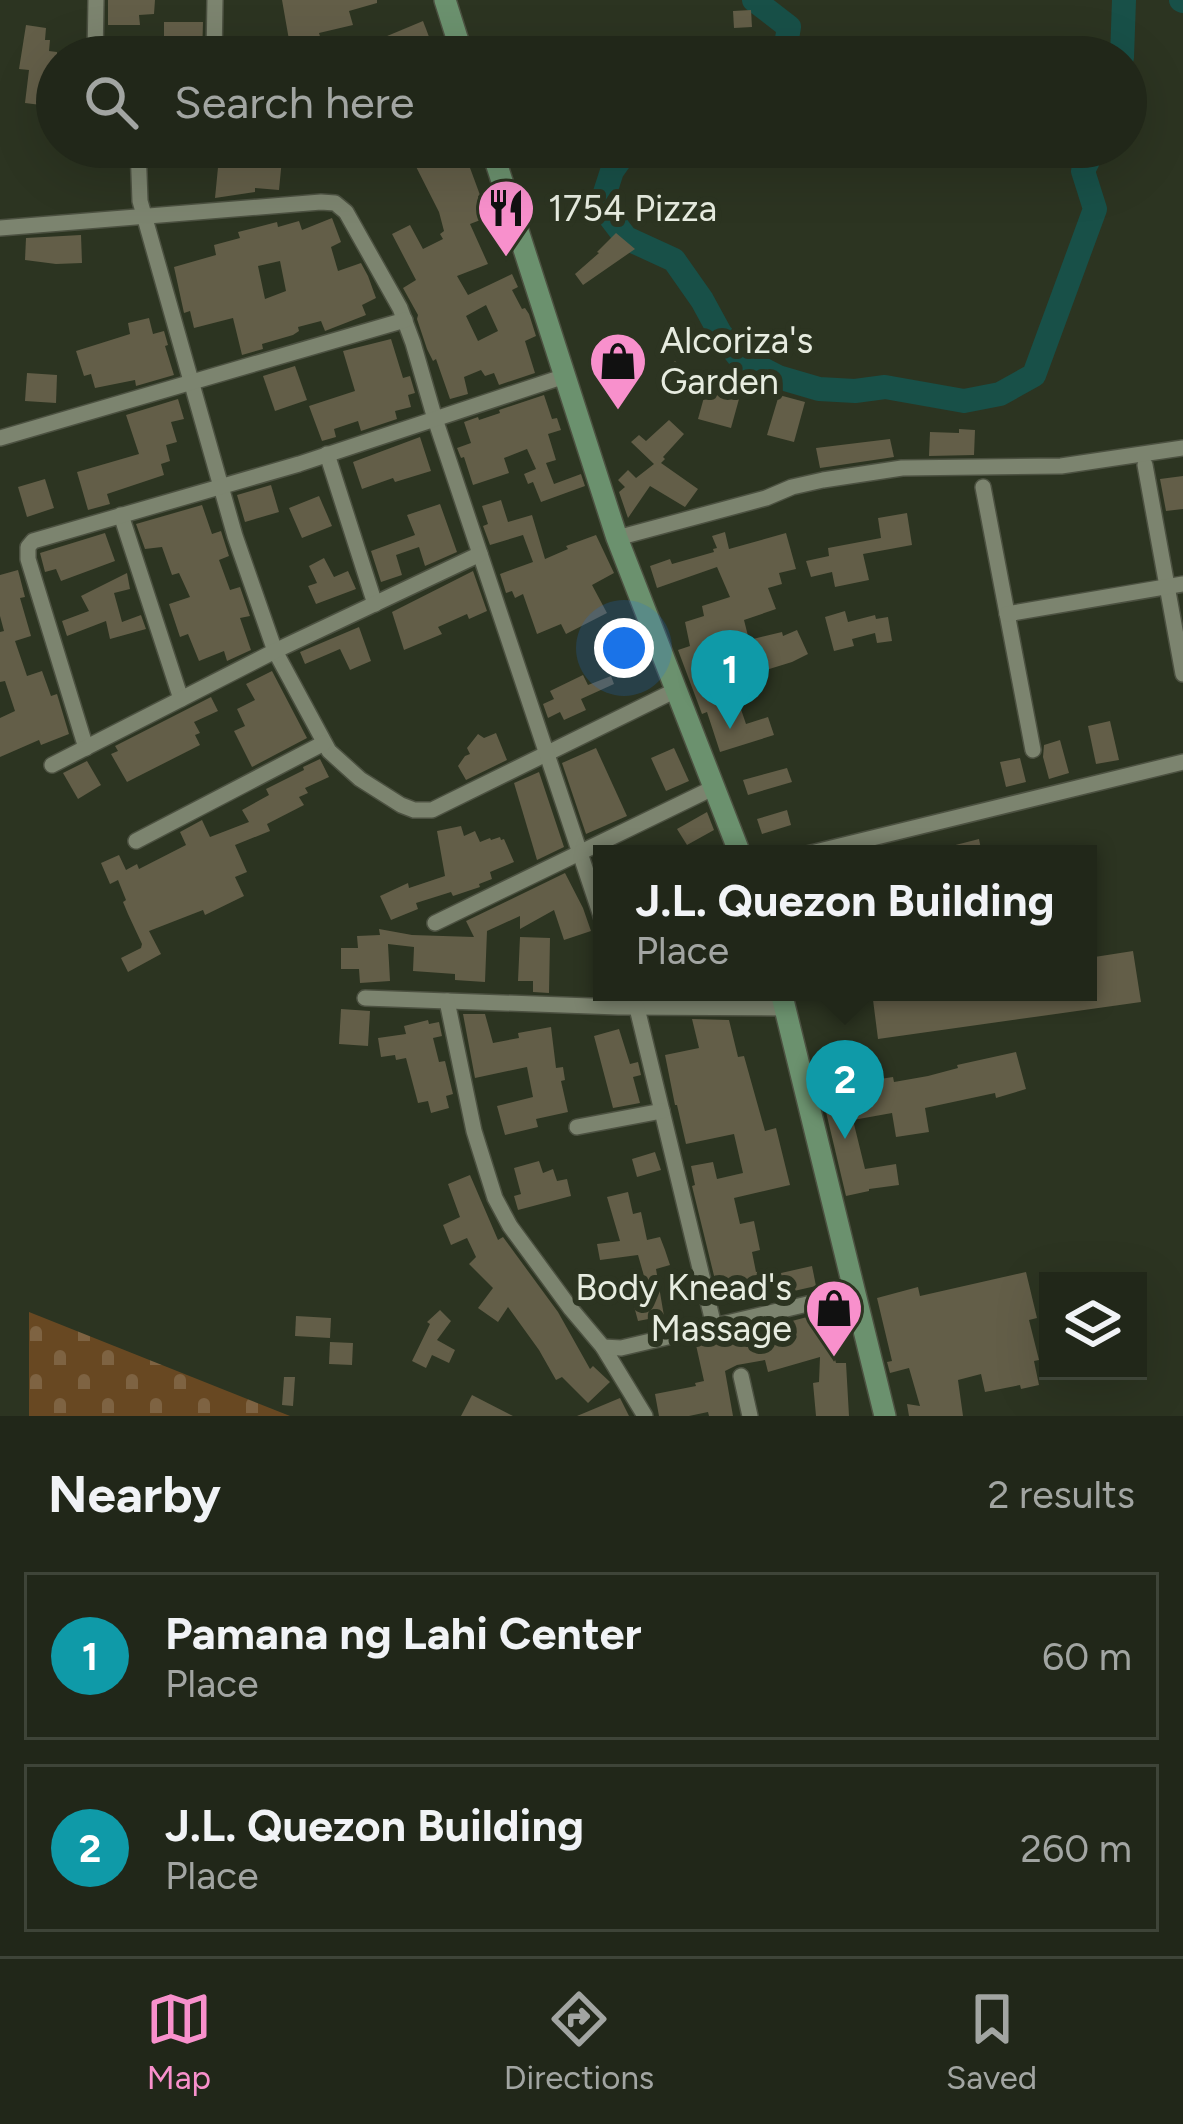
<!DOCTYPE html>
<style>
body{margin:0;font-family:Figtree,sans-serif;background:#2d3326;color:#f1f3f6}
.controls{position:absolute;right:36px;bottom:36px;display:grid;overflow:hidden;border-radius:0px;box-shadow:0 12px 48px #0002}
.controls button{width:108px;height:108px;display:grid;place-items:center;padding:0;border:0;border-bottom:3px solid #3e4438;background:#212719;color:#f1f3f6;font:60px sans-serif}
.you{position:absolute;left:624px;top:648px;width:42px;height:42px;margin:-30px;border:9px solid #fff;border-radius:50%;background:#1a73e8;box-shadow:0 0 0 18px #1a73e833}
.badge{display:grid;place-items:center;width:78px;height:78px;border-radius:50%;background:#f890cc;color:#fff;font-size:39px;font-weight:700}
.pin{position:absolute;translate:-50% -99px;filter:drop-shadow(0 3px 6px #0008)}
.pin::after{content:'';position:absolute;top:63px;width:42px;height:36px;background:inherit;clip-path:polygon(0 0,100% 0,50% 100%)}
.popup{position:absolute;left:593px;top:845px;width:504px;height:156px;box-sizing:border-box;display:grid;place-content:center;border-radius:0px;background:#212719;filter:drop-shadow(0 3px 9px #0005);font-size:39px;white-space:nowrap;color:#a2a5a2}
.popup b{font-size:45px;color:#f1f3f6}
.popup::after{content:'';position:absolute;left:50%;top:100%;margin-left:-24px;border:24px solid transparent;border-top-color:#212719}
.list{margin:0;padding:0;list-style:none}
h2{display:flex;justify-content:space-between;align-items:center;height:156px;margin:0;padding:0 48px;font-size:51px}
h2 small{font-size:39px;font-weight:400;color:#a2a5a2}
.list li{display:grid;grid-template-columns:78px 1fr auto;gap:36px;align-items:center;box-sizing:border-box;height:168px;margin:0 24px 24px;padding:0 24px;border:3px solid #3e4438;border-radius:0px}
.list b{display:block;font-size:45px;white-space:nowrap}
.list p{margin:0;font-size:39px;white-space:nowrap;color:#a2a5a2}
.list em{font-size:39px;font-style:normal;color:#a2a5a2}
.icon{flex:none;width:66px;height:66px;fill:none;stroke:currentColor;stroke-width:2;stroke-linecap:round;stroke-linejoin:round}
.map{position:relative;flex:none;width:1183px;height:1416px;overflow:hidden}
.search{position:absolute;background:#212719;box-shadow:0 12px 48px #0002;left:36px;right:36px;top:36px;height:132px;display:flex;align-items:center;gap:30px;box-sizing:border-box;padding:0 42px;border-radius:66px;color:#a2a5a2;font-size:45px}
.sheet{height:540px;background:#212719}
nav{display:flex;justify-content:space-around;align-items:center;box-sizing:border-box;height:168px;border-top:3px solid #3e4438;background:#212719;font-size:33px;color:#a2a5a2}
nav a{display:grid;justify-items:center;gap:6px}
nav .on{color:#f890cc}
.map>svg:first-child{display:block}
.cemetery{fill:url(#cemetery-stones)}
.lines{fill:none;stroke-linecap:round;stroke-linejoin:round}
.river{stroke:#185048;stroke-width:24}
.building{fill:#635e48;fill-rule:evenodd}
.street-casing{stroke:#4c5141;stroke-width:18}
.secondary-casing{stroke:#4c5141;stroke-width:24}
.street{stroke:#7c846f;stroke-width:15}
.secondary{stroke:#6b916e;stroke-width:21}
.labels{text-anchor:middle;stroke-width:12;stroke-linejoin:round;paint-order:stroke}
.poi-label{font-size:36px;fill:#e7ece0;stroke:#2c3421;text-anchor:start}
</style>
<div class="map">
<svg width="1183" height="1416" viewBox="0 0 1183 1416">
<defs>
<pattern id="cemetery-stones" width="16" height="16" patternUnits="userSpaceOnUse" patternTransform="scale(3)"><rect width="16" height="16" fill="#684822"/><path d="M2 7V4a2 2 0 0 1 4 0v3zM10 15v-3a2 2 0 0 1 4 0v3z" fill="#7e6342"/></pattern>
</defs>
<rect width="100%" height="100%" fill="#2c3421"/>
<!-- cemetery -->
<polygon class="cemetery" points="29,1312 290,1416 29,1416"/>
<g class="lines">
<!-- river -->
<g class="river">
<polyline points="754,0 789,27 785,50 764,57"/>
<polyline points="1181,0 1183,1"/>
<polyline points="1122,57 1124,0"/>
<polyline points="629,147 612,171 601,205 626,238 674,260 702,300 720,333 739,357 778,377 819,389 855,391 885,387 964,401 1000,394 1034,375 1095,209 1083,171 1095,147"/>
</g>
</g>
<!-- building -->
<g class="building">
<polygon points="108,0 155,0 154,14 139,15 140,25 108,25"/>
<polygon points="282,0 377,0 377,3 349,11 353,25 319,33 326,57 292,57"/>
<polygon points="751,10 752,27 734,28 733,11"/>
<polygon points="423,21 431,42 389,57 337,57"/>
<polygon points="164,22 203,22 202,57 152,57 153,38 164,38"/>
<polygon points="26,25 46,28 45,40 50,40 49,51 57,52 57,107 25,103 29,70 19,69"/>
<rect x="150" y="147" width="27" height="11"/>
<polygon points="220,147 258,147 258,157 282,159 279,190 255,188 255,192 215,198"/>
<path d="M406 147H476L477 152 466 157 480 195 478 196 481 207 479 208 483 219 470 224 488 264 457 276 468 295 512 274 518 287 512 290 522 309 525 308 529 314 536 336 525 341 535 373 499 385 494 373 485 376 481 370 464 377 468 394 450 399 436 359 433 361 427 349 417 319 418 315 403 288 416 280 392 234 410 225 423 249 443 239 440 234 444 231 439 212ZM486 305 498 331 478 341 466 316Z"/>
<path d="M332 218 341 242 331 247 338 271 361 263 368 276 376 298 362 305 366 315 325 331 321 321 298 327 299 331 293 335 262 344 263 349 242 355 233 318 194 328 190 311 184 313 174 267 216 255 214 245 240 238 238 232 277 222 278 227 299 221 302 230ZM280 261 286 291 265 299 258 266Z"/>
<polygon points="616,233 635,249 583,285 575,274 599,253 597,252"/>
<polygon points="81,235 82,263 56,264 25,260 26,238"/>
<polygon points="149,318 153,334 164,331 168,345 165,346 174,375 136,386 135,380 95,388 91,374 84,376 76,351 130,334 128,323"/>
<polygon points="391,339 403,378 410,376 415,393 408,395 411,407 395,411 397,419 361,431 358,421 334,429 336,437 322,441 309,406 355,391 343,351"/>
<polygon points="675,361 685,371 685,376 672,388 660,376"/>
<polygon points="295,366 307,400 275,411 263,376"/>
<polygon points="27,373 57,375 56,403 25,401"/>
<polygon points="706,390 739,399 731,428 698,419"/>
<polygon points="544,395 552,419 557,418 561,430 548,434 556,460 546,463 554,484 581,474 585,486 541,502 533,482 528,484 524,474 536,469 527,449 504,458 509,473 473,485 464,457 461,458 457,448 471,443 464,422 478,417 479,420 500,413 499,410"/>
<polygon points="779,395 805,402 794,442 767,435"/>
<polygon points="178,399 184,419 171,422 177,442 166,445 170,461 161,464 164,475 107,494 110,504 88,510 77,472 139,454 126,415"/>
<polygon points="669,420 684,434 663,457 665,459 661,463 698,489 685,507 650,486 628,518 619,492 625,487 618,480 628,470 636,478 654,464 631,442 639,435 646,441"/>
<polygon points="959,429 975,430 974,455 929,456 930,432 959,433"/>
<polygon points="420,437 431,471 395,482 393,478 362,489 353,462"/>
<polygon points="890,439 894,457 820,468 816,448"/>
<polygon points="1183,476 1183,509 1166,511 1160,479"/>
<polygon points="45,479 54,508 27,517 18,487"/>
<polygon points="271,485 279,512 245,522 237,495"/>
<polygon points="319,496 332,526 302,538 289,508"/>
<polygon points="501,500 508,522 532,515 545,559 568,549 566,546 596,535 614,573 592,585 607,613 566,634 561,624 537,634 523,594 515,598 512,591 506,593 500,574 533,562 523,535 490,545 483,526 488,524 482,506"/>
<polygon points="440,504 457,552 425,566 419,547 396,555 402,575 381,582 371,551 415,535 407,515"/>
<polygon points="202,505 212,534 221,531 229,556 219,560 230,590 240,587 250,616 240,618 251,650 227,661 224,651 199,661 188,634 180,637 169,604 190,597 179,573 172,575 162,547 145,549 136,524"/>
<polygon points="907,513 912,545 863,554 869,580 835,587 832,572 811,577 806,561 829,556 828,548 881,538 878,518"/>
<path d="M725 532 729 549 786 533 796 569 779 573 782 584 768 588 776 609 744 620 749 640 782 632 783 636 797 630 808 654 792 662 740 678 741 681 732 683 746 724 768 717 774 735 720 752 707 712 702 714 678 650 690 646 685 622 704 616 702 606 730 597 717 567 657 588 650 566 670 559 672 564 714 552 713 549 717 548 712 536ZM731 637 738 660 707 668 700 645Z"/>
<polygon points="105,533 115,561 61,581 56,569 45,572 40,553"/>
<polygon points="324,558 334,577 348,571 356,589 316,604 308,586 317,583 309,566"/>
<polygon points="18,570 25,597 20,598 31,636 15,641 27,676 42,671 51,696 57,694 69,734 41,745 39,740 0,757 0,718 15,711 5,681 0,682 0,632 4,631 0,616 0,575"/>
<polygon points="473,571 487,611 469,619 467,614 438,627 442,634 404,650 392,612"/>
<polygon points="127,573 130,589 114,593 122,622 141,615 146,629 110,639 106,621 67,636 62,621 89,611 81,596"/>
<polygon points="845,611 848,622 875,615 876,619 888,617 892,641 877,643 875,633 852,639 854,646 834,651 825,617"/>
<polygon points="359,627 371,661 350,670 340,649 305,664 300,652"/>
<polygon points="272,671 307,738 252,767 234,731 245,726 237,709 255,700 246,684"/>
<polygon points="583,675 588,685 611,676 614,684 581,699 586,710 564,720 560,712 548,718 543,704 554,699 550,691"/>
<polygon points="211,697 218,711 194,722 200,733 195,735 200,745 127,782 111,754 118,751 115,746"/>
<polygon points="1110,721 1119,760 1096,764 1088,726"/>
<polygon points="496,733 507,760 466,780 458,766 465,756 470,754 467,748 478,734 484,738"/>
<polygon points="1060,740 1069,773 1049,779 1043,757 1044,745"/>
<polygon points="596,748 627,816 586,834 562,763"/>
<polygon points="674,748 689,781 666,791 651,758"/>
<polygon points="1020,758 1026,782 1006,787 1000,762"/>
<polygon points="320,759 329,777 305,788 308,793 299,797 304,805 267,824 270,831 235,845 247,872 235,877 244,896 205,915 203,910 149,931 161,954 128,972 121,958 141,948 142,944 128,914 123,902 126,900 118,880 110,884 101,863 119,855 126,870 137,864 139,869 186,845 180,832 202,820 210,837 249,822 242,810 269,795 266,789 304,770 303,767"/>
<polygon points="87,761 101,785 78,799 63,773"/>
<polygon points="787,768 792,782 748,795 743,780"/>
<polygon points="539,772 564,847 537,860 514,783"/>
<polygon points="787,810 791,825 762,834 757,819"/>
<polygon points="707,812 714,830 687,845 677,829"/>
<polygon points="461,826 464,836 475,831 480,842 490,838 491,840 500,837 501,840 504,839 514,862 490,872 492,879 479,884 480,887 453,896 451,892 416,903 418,909 391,920 380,896 408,883 409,888 445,876 437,831"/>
<polygon points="979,839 982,854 936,854 936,850"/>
<polygon points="565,873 583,908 591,931 564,940 554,910 520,929 520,916 487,931 485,982 455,980 455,974 413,971 414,947 388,944 390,981 360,983 359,969 341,969 341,948 358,948 357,936 380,935 379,929 412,935 474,937 466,921"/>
<polygon points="520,937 550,938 549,993 533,992 533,981 518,981"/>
<polygon points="1133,951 1141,1002 878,1039 872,992 1088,992 1088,958"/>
<polygon points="341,1009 370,1011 368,1046 339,1044"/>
<polygon points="463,1014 485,1014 493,1043 519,1038 518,1033 551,1027 556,1068 563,1067 565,1080 561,1081 568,1112 536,1119 538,1127 505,1135 497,1106 533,1097 527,1067 475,1078"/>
<polygon points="692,1019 729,1020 738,1057 744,1056 765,1131 776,1128 790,1185 734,1198 740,1224 754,1221 760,1250 752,1252 756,1272 771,1269 775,1284 719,1296 692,1186 695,1185 691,1166 713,1162 717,1179 743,1173 734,1134 686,1144 677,1105 675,1105 665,1055 699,1048"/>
<polygon points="428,1020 429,1024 439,1022 442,1036 433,1038 439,1062 445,1061 453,1094 446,1096 449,1108 431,1113 428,1101 418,1103 406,1058 396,1060 395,1055 381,1057 378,1038 406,1034 404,1026"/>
<polygon points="619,1029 630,1064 638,1062 641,1075 633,1077 640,1103 613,1108 594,1036"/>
<polygon points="1016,1052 1026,1089 996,1098 995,1093 925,1108 929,1132 896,1137 892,1113 853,1120 865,1169 896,1164 899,1185 869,1189 869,1191 846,1196 822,1095 855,1089 854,1083 893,1077 894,1082 928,1076 958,1068 957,1065"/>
<polygon points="655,1152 661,1170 637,1177 632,1159"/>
<polygon points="539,1161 543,1173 553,1169 557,1181 567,1179 571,1196 518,1210 514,1196 521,1194 514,1168"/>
<polygon points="470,1175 498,1240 503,1237 558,1312 590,1369 593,1366 610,1382 588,1403 562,1377 556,1380 539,1350 508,1307 498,1322 478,1308 493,1288 469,1264 476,1257 467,1238 451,1245 443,1225 460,1217 448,1184"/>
<polygon points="628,1192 633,1214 641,1212 647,1240 660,1237 665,1250 670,1265 656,1269 664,1316 638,1321 631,1295 640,1293 637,1277 644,1276 638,1255 600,1260 597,1244 620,1241 607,1197"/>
<polygon points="812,1266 816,1286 785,1293 781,1273"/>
<polygon points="1026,1272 1037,1318 1029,1320 1039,1360 1034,1361 1039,1385 1021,1389 1020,1385 985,1392 981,1374 958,1380 963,1416 909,1416 907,1404 920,1406 909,1368 890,1373 887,1362 892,1361 877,1298 918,1287 920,1296"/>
<polygon points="440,1310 451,1321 437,1340 455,1350 449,1363 432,1355 426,1368 412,1361 430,1324 427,1322"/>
<polygon points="822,1313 836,1363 846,1363 849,1416 816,1416 813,1383 819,1382 820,1357 768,1372 765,1360 737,1365 725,1371 733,1416 709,1416 708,1412 689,1416 659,1416 655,1394 696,1386 695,1383 704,1381 696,1345 753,1329 755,1337 794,1329 792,1321"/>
<polygon points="296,1316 331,1318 330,1338 295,1336"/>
<polygon points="330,1342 353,1343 352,1365 329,1364"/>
<polygon points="284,1377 295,1377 293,1406 282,1405"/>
<polygon points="472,1395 513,1416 461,1416"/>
<polygon points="620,1398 629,1416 577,1416"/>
</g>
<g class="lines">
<defs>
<g id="street">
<polyline points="95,57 96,0"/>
<polyline points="214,57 215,0"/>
<polyline points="138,147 140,201 235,536 275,651 329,751 360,779 401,805 414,810 432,810 676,690"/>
<polyline points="0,228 321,202 335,203 346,212 400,308 413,343 435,419 602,919"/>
<polyline points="0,438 405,320"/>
<polyline points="327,454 375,604"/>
<polyline points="1145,465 1183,674"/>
<polyline points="983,487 1033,750"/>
<polyline points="121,515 181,699"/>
<polyline points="617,538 766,498 792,487 823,480 902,468 1061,466 1183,448"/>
<polyline points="1007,614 1183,584"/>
<polyline points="86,748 28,559 28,547 33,541 299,464 565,376"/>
<polyline points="52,765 275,651 480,554"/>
<polyline points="136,841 324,743"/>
<polyline points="807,854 1183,762"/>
<polyline points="435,923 715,787"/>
<polyline points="365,998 618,1007 785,1008"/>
<polyline points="447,1001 474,1131 495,1198 510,1226 571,1309 603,1347 645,1416"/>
<polyline points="637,1008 714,1326"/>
<polyline points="577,1127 662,1111"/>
<polyline points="603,1347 621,1348 854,1293"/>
<polyline points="741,1376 750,1416"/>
</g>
<g id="secondary">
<polyline points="445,0 463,57"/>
<polyline points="491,147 617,538 740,854"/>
<polyline points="781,992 885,1416"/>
</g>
</defs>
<!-- street casing -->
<use href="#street" class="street-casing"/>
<!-- secondary casing -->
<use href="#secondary" class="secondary-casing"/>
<!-- street -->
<use href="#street" class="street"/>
<!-- secondary -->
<use href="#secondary" class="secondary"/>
</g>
<!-- icons -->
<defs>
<symbol id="restaurant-pin" viewBox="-11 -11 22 30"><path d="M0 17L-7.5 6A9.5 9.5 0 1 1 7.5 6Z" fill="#f890cc" stroke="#2c3421"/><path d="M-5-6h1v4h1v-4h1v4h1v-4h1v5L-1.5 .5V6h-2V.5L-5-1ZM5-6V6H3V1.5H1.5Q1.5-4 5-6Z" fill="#111"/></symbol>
<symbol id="shop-pin" viewBox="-11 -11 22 30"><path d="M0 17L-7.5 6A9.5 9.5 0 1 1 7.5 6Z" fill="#f890cc" stroke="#2c3421"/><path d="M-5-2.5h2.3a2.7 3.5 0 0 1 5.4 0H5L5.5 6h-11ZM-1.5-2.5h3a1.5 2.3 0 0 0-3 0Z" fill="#111"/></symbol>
</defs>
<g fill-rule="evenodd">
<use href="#restaurant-pin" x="473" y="175" width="66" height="90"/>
<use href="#shop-pin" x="585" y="328" width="66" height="90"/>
<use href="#shop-pin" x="801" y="1275" width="66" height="90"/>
</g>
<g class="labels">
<!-- poi labels -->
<g class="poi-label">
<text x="548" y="221">1754 Pizza</text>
<text x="660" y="353">Alcoriza's<tspan x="660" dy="41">Garden</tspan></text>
<text x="792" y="1300" text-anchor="end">Body Knead's<tspan x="792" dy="41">Massage</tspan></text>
</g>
</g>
</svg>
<div class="controls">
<button><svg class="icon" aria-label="layers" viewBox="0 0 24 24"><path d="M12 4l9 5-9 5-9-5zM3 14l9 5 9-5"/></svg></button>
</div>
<div class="you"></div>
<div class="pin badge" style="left:730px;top:729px;background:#0f9aa8">1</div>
<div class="pin badge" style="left:845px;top:1139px;background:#0f9aa8">2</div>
<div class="popup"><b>J.L. Quezon Building</b>Place</div>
<div class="search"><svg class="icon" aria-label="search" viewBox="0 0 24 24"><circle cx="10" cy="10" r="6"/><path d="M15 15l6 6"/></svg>Search here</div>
</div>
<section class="sheet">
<h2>Nearby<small>2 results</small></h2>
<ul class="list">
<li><span class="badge" style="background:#0f9aa8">1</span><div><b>Pamana ng Lahi Center</b><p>Place</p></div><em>60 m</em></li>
<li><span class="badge" style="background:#0f9aa8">2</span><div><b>J.L. Quezon Building</b><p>Place</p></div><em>260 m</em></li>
</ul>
</section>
<nav>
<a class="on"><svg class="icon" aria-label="map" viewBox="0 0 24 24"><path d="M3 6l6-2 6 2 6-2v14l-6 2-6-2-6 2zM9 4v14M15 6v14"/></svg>Map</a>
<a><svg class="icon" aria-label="directions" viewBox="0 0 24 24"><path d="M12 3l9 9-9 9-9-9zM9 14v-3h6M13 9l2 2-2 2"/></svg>Directions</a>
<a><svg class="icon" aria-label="saved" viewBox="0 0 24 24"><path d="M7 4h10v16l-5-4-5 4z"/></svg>Saved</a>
</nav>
